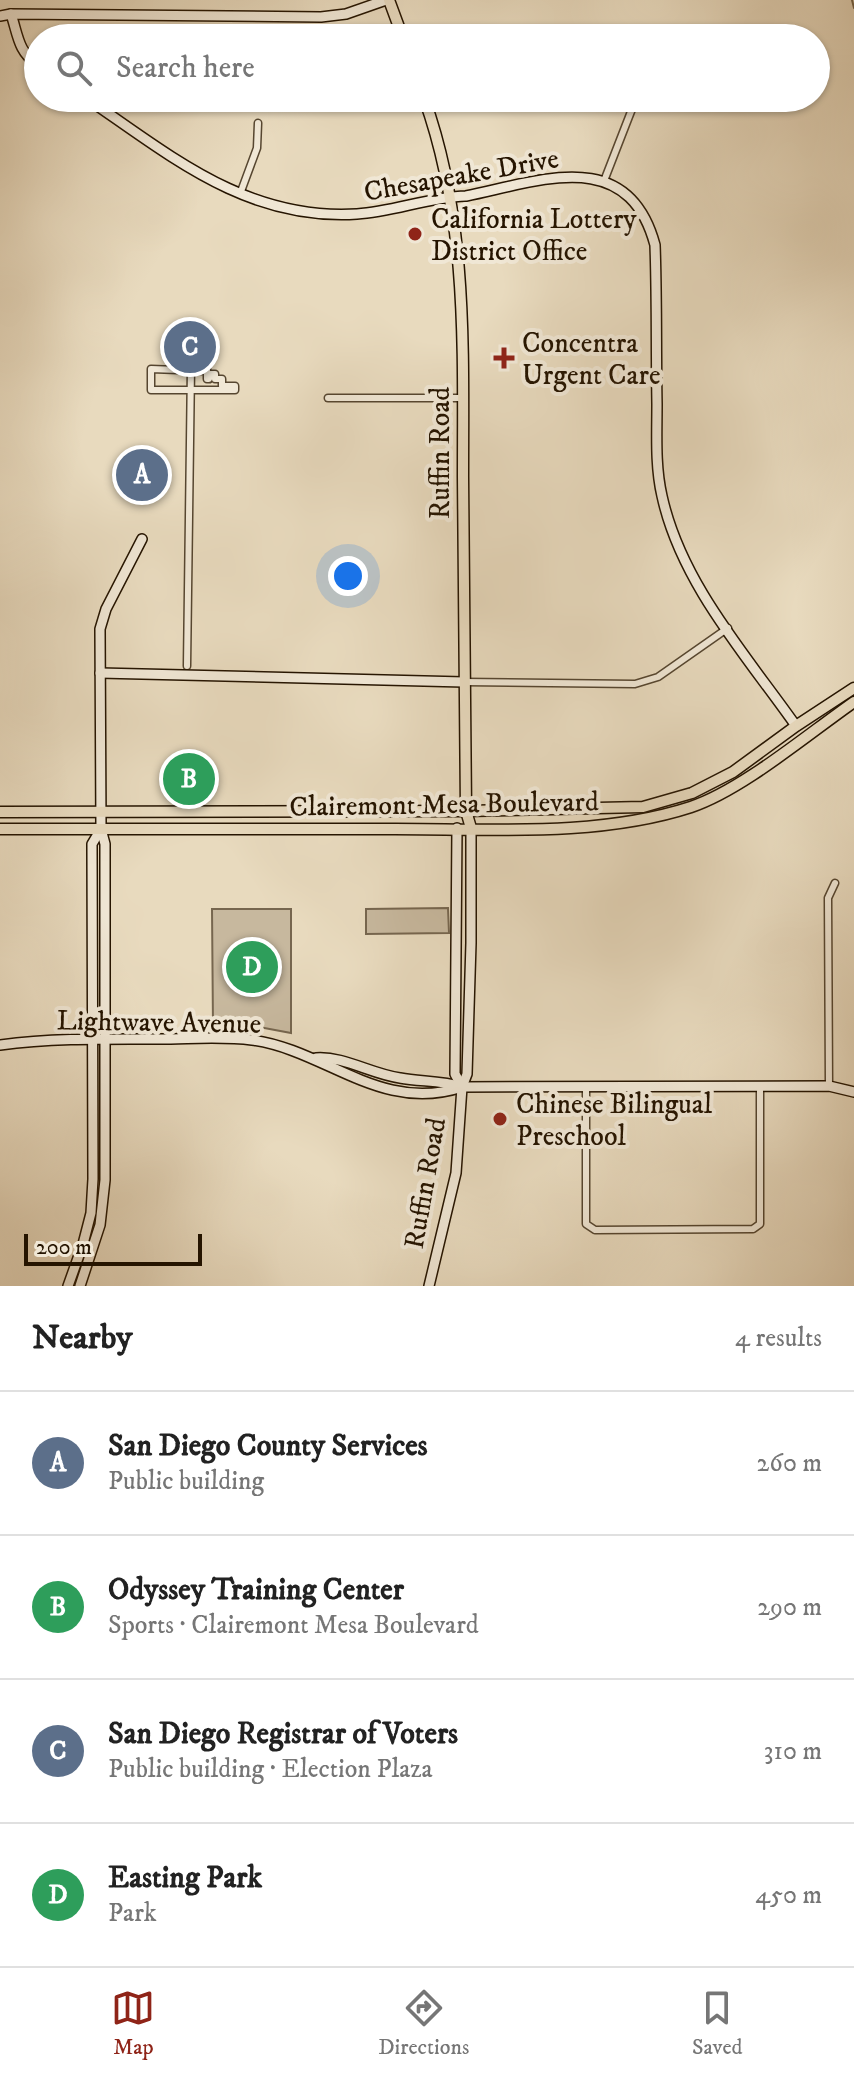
<!DOCTYPE html>
<meta charset="utf-8">
<style>
body{margin:0;font-family:"IM FELL DW Pica",serif;background:#f2f2f2;color:#222}
.scale{position:absolute;left:24px;bottom:20px;width:178px;box-sizing:border-box;padding-left:8px;border:4px solid #251400;border-top:0;font-size:22px;line-height:28px;white-space:nowrap;color:#251400;-webkit-text-stroke:6px #f0e7d5;paint-order:stroke}
.you{position:absolute;left:348px;top:576px;width:28px;height:28px;margin:-20px;border:6px solid #fff;border-radius:50%;background:#1a73e8;box-shadow:0 0 0 12px #1a73e833}
.badge{display:grid;place-items:center;width:52px;height:52px;border-radius:50%;background:#8f2418;color:#fff;font-size:26px;font-weight:700}
.pin{position:absolute;translate:-50% -50%;border:4px solid #fff;box-shadow:0 2px 8px #0006}
.list{margin:0;padding:0;list-style:none}
h2{display:flex;justify-content:space-between;align-items:center;height:104px;margin:0;padding:0 32px;font-size:34px}
h2 small{font-size:26px;font-weight:400;color:#767676}
.list li{display:grid;grid-template-columns:52px 1fr auto;gap:24px;align-items:center;box-sizing:border-box;height:144px;padding:0 32px;border-top:2px solid #e0e0e0}
.list b{display:block;font-size:30px;white-space:nowrap}
.list p{margin:0;font-size:26px;white-space:nowrap;color:#767676}
.list em{font-size:26px;font-style:normal;color:#767676}
.icon{flex:none;width:44px;height:44px;fill:none;stroke:currentColor;stroke-width:2;stroke-linecap:round;stroke-linejoin:round}
.map{position:relative;flex:none;width:854px;height:1286px;overflow:hidden}
.search{position:absolute;background:#fff;box-shadow:0 2px 6px #0004;left:24px;right:24px;top:24px;height:88px;display:flex;align-items:center;gap:20px;box-sizing:border-box;padding:0 28px;border-radius:44px;color:#767676;font-size:30px}
.sheet{height:680px;background:#fff}
nav{display:flex;justify-content:space-around;align-items:center;box-sizing:border-box;height:112px;border-top:2px solid #e0e0e0;background:#fff;font-size:22px;color:#767676}
nav a{display:grid;justify-items:center;gap:4px}
nav .on{color:#8f2418}
.map>svg:first-child{display:block}
.green{fill:#c7b89e;stroke:#76664f;stroke-width:2}
.lines{fill:none;stroke-linecap:round;stroke-linejoin:round}
.stream{stroke:#72634b;stroke-width:2}
.street-casing{stroke:#564630;stroke-width:9}
.secondary-casing{stroke:#251400;stroke-width:12}
.primary-casing{stroke:#251400;stroke-width:13}
.street{stroke:#f0e7d5;stroke-width:6}
.secondary{stroke:#f0e7d5;stroke-width:9}
.primary{stroke:#e8dabe;stroke-width:10}
.poi-dot{fill:#8f2418;stroke:#f0e7d5;stroke-width:3}
.labels{text-anchor:middle;stroke-width:8;stroke-linejoin:round;paint-order:stroke}
.street-label{font-size:28px;fill:#251400;stroke:#f0e7d5}
.poi-label{font-size:28px;fill:#251400;stroke:#f0e7d5;text-anchor:start}
</style>
<div class="map">
<svg width="854" height="1286" viewBox="0 0 854 1286">
<rect width="100%" height="100%" fill="#e8dabe"/>
<filter id="stains"><feTurbulence type="fractalNoise" baseFrequency=".0025" numOctaves="4"/><feColorMatrix values="0 0 0 0 .2 0 0 0 0 .09 0 0 0 0 .02 0 0 0 .5 -.17"/></filter>
<radialGradient id="worn" r=".72"><stop offset=".6" stop-color="#630" stop-opacity="0"/><stop offset="1" stop-color="#630" stop-opacity=".3"/></radialGradient>
<!-- green -->
<g class="green">
<polygon points="448,908 449,933 366,934 366,909"/>
<polygon points="212,909 291,909 291,1033 259,1027 213,1026"/>
</g>
<g class="lines">
<!-- stream -->
<polyline class="stream" points="852,0 854,8"/>
<defs>
<g id="street">
<polyline points="604,181 632,109"/>
<polyline points="240,194 257,148 258,123"/>
<polygon points="151,369 205,371 207,369 207,379 209,379 210,374 215,374 215,379 222,379 222,386 235,386 235,390 151,390"/>
<polyline points="328,398 463,398"/>
<polyline points="187,666 191,367"/>
<polyline points="464,682 635,684 658,677 728,628"/>
<polyline points="829,1086 828,898 835,883"/>
<polyline points="586,1087 586,1224 595,1230 753,1229 760,1224 760,1086"/>
</g>
<g id="secondary">
<path d="M11 14C18 35 18 52 38 65"/>
<polyline points="0,16 11,14 321,17 346,14 386,0"/>
<path d="M86 98C171 156 247 221 357 214 393 212 429 197 466 196 540 181 628 145 655 245 657 298 656 351 657 404 657 434 655 466 662 496 681 583 746 655 796 726"/>
<polyline points="100,673 464,682"/>
<polyline points="457,828 455,1074 462,1087"/>
<path d="M0 1045C53 1038 106 1039 159 1039 190 1039 221 1036 252 1040 326 1050 381 1114 462 1087L829 1086 854 1092"/>
<path d="M316 1058C344 1056 371 1074 400 1078 421 1082 441 1080 462 1087"/>
<polyline points="68,1286 83,1244 91,1213 93,1179 92,844 101,829"/>
<polyline points="80,1286 100,1225 105,1180 105,844 101,829 100,629 106,609 142,539"/>
<polyline points="429,1286 456,1173 462,1087 467,1074 471,943 471,828"/>
</g>
<g id="primary">
<polyline points="389,0 403,38"/>
<path d="M424 98C468 220 463 349 463 477 464 588 465 700 466 811L471 828"/>
<polyline points="0,812 466,811 643,807 692,793 733,772 796,726 854,688"/>
<path d="M0 829C132 829 264 829 395 829 491 829 599 837 691 807 742 790 808 734 854 702"/>
</g>
</defs>
<!-- street casing -->
<use href="#street" class="street-casing"/>
<!-- secondary casing -->
<use href="#secondary" class="secondary-casing"/>
<!-- primary casing -->
<use href="#primary" class="primary-casing"/>
<!-- street -->
<use href="#street" class="street"/>
<!-- secondary -->
<use href="#secondary" class="secondary"/>
<!-- primary -->
<use href="#primary" class="primary"/>
</g>
<!-- markers -->
<g class="poi-dot">
<circle cx="415" cy="234" r="8"/>
<path d="M500 346h8v8h8v8h-8v8h-8v-8h-8v-8h8z"/>
<circle cx="500" cy="1119" r="8"/>
</g>
<g class="labels">
<!-- street labels -->
<g class="street-label">
<text transform="translate(461 174) rotate(-10)" y="10">Chesapeake Drive</text>
<text transform="translate(439 453) rotate(-90)" y="10">Ruffin Road</text>
<text transform="translate(444 803) rotate(-1)" y="10">Clairemont Mesa Boulevard</text>
<text transform="translate(159 1021) rotate(1)" y="10">Lightwave Avenue</text>
<text transform="translate(424 1183) rotate(-80)" y="10">Ruffin Road</text>
</g>
<!-- poi labels -->
<g class="poi-label">
<text x="431" y="228">California Lottery<tspan x="431" dy="32">District Office</tspan></text>
<text x="522" y="352">Concentra<tspan x="522" dy="32">Urgent Care</tspan></text>
<text x="516" y="1113">Chinese Bilingual<tspan x="516" dy="32">Preschool</tspan></text>
</g>
</g>
<rect width="100%" height="100%" filter="url(#stains)"/>
<rect width="100%" height="100%" fill="url(#worn)"/>
</svg>
<div class="scale">200 m</div>
<div class="you"></div>
<div class="pin badge" style="left:142px;top:475px;background:#5c6f8a">A</div>
<div class="pin badge" style="left:189px;top:779px;background:#2e9e5b">B</div>
<div class="pin badge" style="left:190px;top:347px;background:#5c6f8a">C</div>
<div class="pin badge" style="left:252px;top:967px;background:#2e9e5b">D</div>
<div class="search"><svg class="icon" aria-label="search" viewBox="0 0 24 24"><circle cx="10" cy="10" r="6"/><path d="M15 15l6 6"/></svg>Search here</div>
</div>
<section class="sheet">
<h2>Nearby<small>4 results</small></h2>
<ul class="list">
<li><span class="badge" style="background:#5c6f8a">A</span><div><b>San Diego County Services</b><p>Public building</p></div><em>260 m</em></li>
<li><span class="badge" style="background:#2e9e5b">B</span><div><b>Odyssey Training Center</b><p>Sports · Clairemont Mesa Boulevard</p></div><em>290 m</em></li>
<li><span class="badge" style="background:#5c6f8a">C</span><div><b>San Diego Registrar of Voters</b><p>Public building · Election Plaza</p></div><em>310 m</em></li>
<li><span class="badge" style="background:#2e9e5b">D</span><div><b>Easting Park</b><p>Park</p></div><em>450 m</em></li>
</ul>
</section>
<nav>
<a class="on"><svg class="icon" aria-label="map" viewBox="0 0 24 24"><path d="M3 6l6-2 6 2 6-2v14l-6 2-6-2-6 2zM9 4v14M15 6v14"/></svg>Map</a>
<a><svg class="icon" aria-label="directions" viewBox="0 0 24 24"><path d="M12 3l9 9-9 9-9-9zM9 14v-3h6M13 9l2 2-2 2"/></svg>Directions</a>
<a><svg class="icon" aria-label="saved" viewBox="0 0 24 24"><path d="M7 4h10v16l-5-4-5 4z"/></svg>Saved</a>
</nav>
